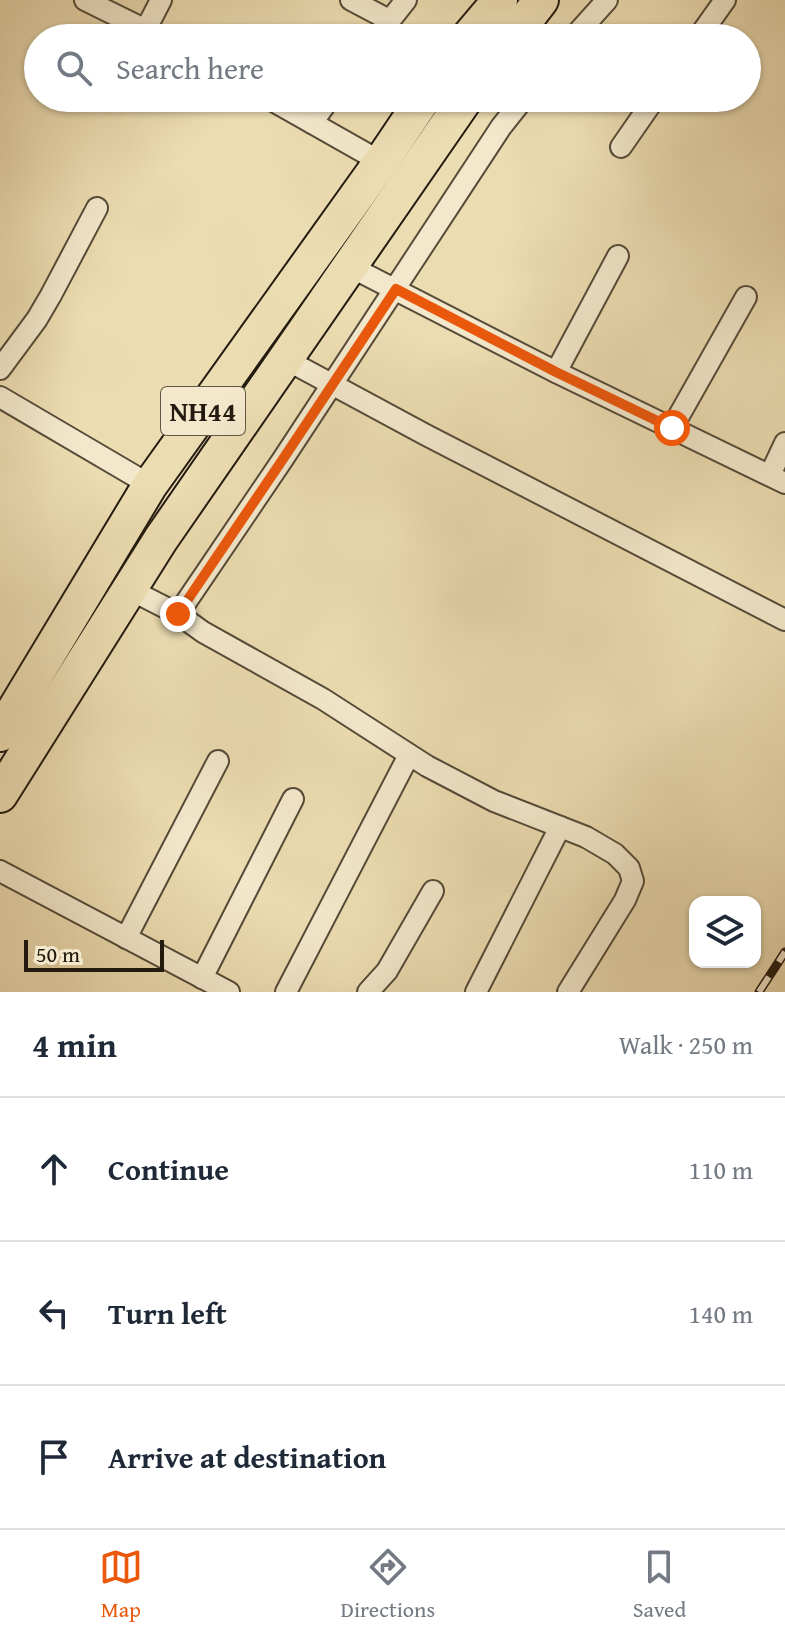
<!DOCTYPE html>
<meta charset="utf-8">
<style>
body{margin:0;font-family:"Gentium Book Plus",serif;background:#f2f2f3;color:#1f2937}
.controls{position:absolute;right:24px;bottom:24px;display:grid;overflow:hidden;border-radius:16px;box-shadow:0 2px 6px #0004}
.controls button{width:72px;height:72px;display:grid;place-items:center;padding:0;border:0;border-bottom:2px solid #e0e1e3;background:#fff;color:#1f2937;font:40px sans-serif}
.scale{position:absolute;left:24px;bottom:20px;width:140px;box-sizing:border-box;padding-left:8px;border:4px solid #231b10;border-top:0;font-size:22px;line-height:28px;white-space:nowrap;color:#231b10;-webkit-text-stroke:6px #f3e8cc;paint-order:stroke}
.stop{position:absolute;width:24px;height:24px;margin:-18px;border:6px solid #ea580c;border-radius:50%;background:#fff}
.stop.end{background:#ea580c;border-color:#fff;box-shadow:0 2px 8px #0008}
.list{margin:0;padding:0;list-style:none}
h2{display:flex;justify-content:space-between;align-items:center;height:104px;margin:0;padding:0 32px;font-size:34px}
h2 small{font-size:26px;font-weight:400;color:#747a83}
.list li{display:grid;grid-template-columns:52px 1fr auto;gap:24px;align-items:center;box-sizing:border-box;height:144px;padding:0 32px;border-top:2px solid #e0e1e3}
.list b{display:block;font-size:30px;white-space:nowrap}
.list em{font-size:26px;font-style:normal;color:#747a83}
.icon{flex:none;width:44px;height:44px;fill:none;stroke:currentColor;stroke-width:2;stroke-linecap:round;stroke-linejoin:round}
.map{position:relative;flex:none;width:785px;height:992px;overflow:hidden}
.search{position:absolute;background:#fff;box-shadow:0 2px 6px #0004;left:24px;right:24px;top:24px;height:88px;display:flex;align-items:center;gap:20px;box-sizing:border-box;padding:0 28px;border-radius:44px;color:#747a83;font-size:30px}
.sheet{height:536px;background:#fff}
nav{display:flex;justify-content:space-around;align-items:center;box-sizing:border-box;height:112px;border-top:2px solid #e0e1e3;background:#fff;font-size:22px;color:#747a83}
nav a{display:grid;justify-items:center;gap:4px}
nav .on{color:#ea580c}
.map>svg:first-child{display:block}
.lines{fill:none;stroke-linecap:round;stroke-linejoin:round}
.minor-casing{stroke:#554b38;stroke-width:24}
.trunk-casing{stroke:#231b10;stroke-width:38}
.minor{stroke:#f3e8cc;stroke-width:20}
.trunk{stroke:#ecdcb1;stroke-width:34}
.rail-casing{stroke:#231b10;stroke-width:9}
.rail{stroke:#f3e8cc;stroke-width:6;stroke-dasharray:18;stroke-linecap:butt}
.route{stroke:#ea580c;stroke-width:10}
.labels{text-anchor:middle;stroke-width:6;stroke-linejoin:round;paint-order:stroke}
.shield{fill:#f3e8cc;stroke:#615848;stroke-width:2}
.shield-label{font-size:28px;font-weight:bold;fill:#231b10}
</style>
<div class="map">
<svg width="785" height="992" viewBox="0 0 785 992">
<rect width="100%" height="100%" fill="#ecdcb1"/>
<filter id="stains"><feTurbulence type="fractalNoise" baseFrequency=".0025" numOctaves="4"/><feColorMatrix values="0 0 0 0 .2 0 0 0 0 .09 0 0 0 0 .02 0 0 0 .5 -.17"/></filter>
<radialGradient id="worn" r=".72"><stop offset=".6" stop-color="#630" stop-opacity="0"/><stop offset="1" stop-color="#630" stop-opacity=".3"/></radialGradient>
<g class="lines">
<defs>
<g id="minor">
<polyline points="85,0 162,38"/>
<polyline points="351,0 389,20"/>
<polyline points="146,29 161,0"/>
<polyline points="376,38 406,0"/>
<polyline points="573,38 607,0"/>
<polyline points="698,38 725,0"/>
<polyline points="268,98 381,162"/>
<polyline points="312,123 330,98"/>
<polyline points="621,147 655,98"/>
<polyline points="349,266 556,372 785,483"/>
<polyline points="285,359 426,435 785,620"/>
<polyline points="0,369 37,319 51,295 97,208"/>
<polyline points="556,372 618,256"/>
<polyline points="0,397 150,485"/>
<polyline points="672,428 746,297"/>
<polyline points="770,475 785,443"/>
<polyline points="129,589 178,614 203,632 323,699 427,766 494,801 586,837 615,854 629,868 633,881 625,900 568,992"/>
<polyline points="178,614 283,459 501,127 524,98"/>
<polyline points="0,871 229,992"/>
<polyline points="126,938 218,761"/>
<polyline points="202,978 293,799"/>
<polyline points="286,992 409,755"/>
<polyline points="368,992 387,971 433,891"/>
<polyline points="476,992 560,827"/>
</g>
<g id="trunk">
<polyline points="468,38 500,0"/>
<polyline points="512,38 541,0"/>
<polyline points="0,734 150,485 381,162 424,98"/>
<polyline points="0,795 161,539 466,98"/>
</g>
</defs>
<!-- minor casing -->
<use href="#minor" class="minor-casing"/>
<!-- trunk casing -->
<use href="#trunk" class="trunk-casing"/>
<!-- minor -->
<use href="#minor" class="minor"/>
<!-- trunk -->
<use href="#trunk" class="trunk"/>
<defs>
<polyline id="rail" points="759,992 785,952"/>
</defs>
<!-- rail casing -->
<use href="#rail" class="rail-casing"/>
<!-- rail -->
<use href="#rail" class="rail"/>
</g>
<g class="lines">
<!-- route -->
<polyline class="route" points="178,614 283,459 396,289 556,372 672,428"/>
</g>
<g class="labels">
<!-- shield labels -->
<rect class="shield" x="161" y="387" width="84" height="48" rx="6"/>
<g class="shield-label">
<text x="203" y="421">NH44</text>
</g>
</g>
<rect width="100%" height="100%" filter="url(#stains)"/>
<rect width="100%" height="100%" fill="url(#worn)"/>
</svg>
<div class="controls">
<button><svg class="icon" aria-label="layers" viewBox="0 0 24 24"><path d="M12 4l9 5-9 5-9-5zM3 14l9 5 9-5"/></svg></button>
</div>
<div class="scale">50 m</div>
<div class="stop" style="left:672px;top:428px"></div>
<div class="stop end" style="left:178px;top:614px"></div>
<div class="search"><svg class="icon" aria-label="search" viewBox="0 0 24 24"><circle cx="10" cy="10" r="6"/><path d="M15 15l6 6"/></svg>Search here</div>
</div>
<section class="sheet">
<h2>4 min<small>Walk · 250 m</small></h2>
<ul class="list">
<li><svg class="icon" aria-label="ahead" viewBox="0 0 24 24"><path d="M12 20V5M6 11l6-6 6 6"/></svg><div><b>Continue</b></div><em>110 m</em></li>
<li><svg class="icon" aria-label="left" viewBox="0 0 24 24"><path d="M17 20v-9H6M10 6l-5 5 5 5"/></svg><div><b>Turn left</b></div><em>140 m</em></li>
<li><svg class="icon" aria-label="arrive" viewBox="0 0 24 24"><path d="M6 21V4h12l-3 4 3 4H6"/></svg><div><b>Arrive at destination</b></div></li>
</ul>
</section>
<nav>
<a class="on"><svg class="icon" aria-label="map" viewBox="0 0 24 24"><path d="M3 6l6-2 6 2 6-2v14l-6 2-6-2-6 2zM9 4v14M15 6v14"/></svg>Map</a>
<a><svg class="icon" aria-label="directions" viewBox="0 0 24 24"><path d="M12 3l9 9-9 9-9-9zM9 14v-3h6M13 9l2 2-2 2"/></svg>Directions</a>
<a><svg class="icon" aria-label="saved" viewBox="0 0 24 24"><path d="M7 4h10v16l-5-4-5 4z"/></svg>Saved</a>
</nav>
